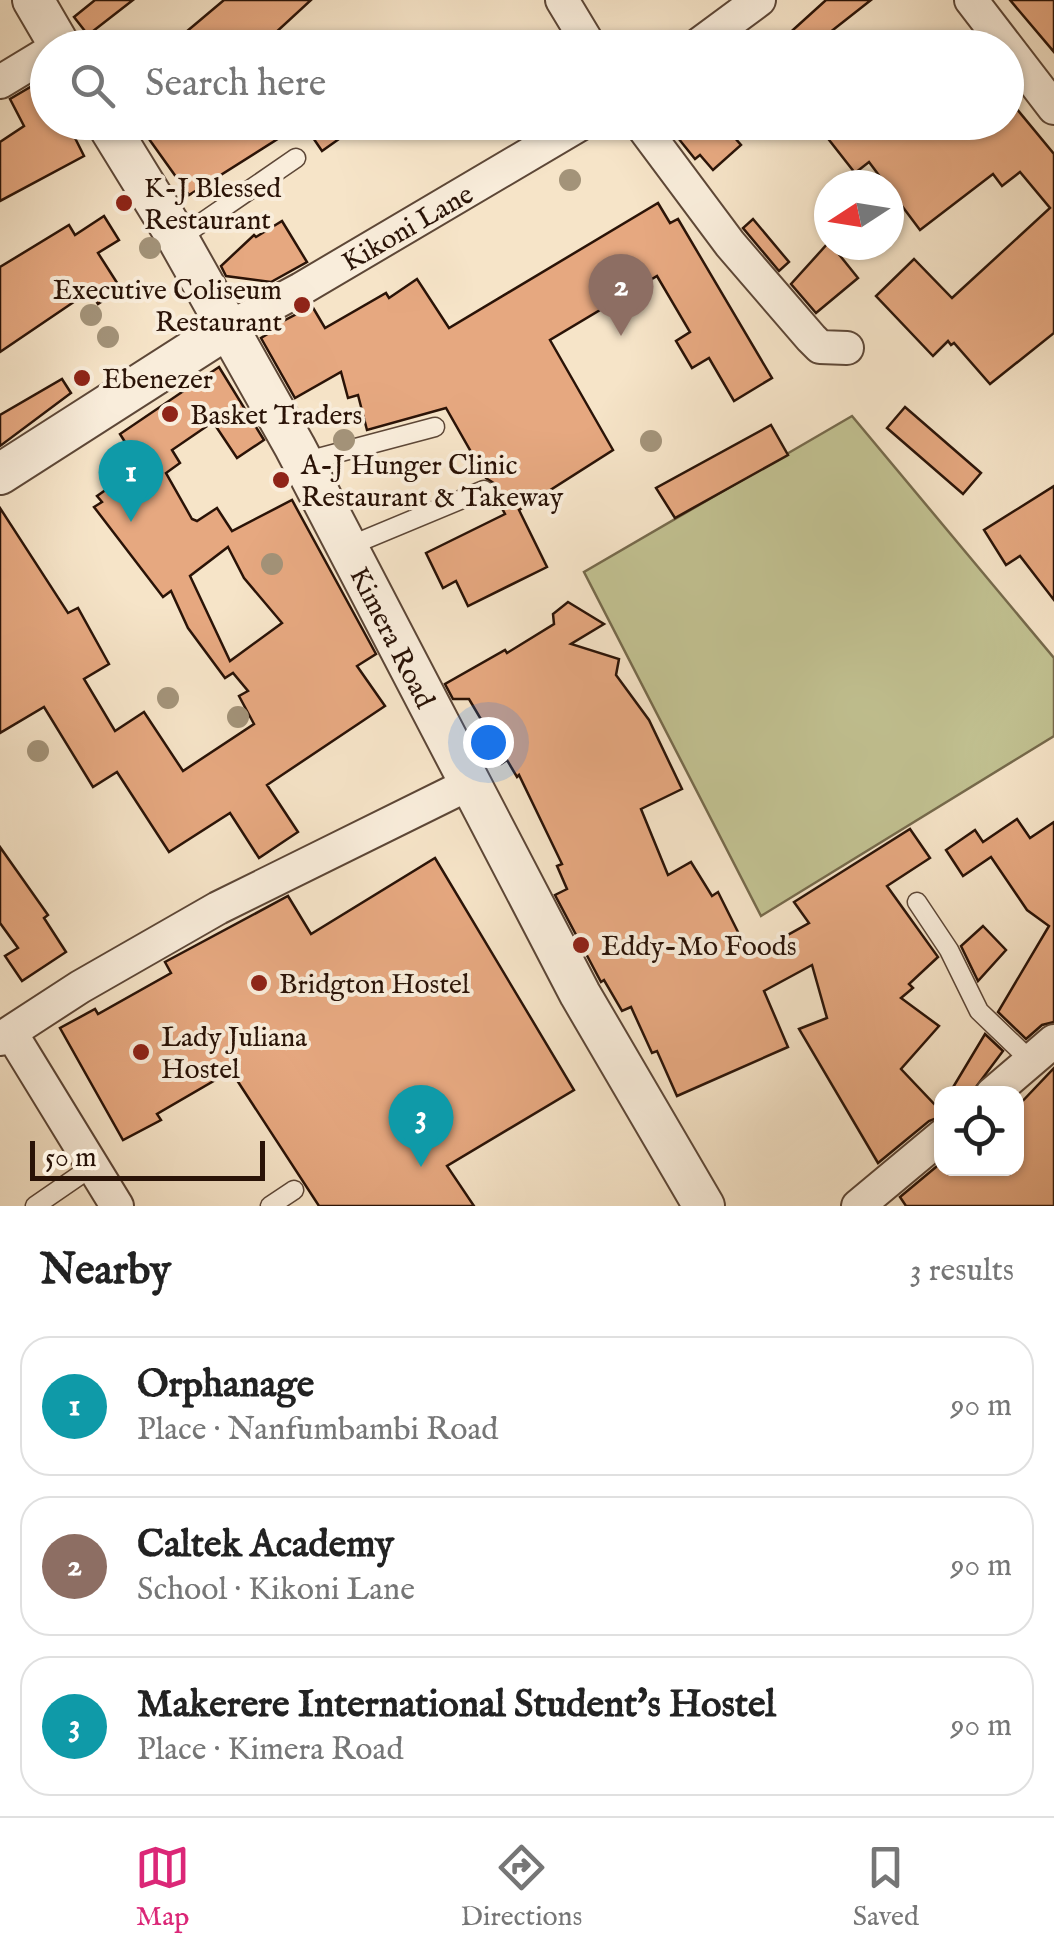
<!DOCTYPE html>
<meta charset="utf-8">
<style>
body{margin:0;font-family:"IM FELL English",serif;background:#f6f6f6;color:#222}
.controls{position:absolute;right:30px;bottom:30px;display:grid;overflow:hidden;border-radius:20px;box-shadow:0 2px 8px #0004}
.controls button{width:90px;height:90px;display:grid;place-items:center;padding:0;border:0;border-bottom:2px solid #e0e0e0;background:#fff;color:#222;font:50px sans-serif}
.compass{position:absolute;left:814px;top:170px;width:90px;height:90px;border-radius:50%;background:#fff;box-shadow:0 2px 8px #0004;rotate:258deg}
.scale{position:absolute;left:30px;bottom:25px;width:235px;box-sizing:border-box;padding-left:10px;border:5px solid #2a1307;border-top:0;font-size:28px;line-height:35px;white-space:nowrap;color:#2a1307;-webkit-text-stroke:8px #f9eddb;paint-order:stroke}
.you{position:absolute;left:488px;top:742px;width:35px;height:35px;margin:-25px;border:8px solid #fff;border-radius:50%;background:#1a73e8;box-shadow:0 0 0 15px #1a73e833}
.badge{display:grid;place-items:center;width:65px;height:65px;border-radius:50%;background:#db2777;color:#fff;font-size:32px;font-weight:700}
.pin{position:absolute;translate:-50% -82px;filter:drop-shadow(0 2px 5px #0008)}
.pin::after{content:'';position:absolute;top:52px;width:35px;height:30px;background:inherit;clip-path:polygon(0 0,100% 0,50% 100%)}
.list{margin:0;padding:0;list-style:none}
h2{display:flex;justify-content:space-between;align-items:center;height:130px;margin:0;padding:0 40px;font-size:42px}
h2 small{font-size:32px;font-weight:400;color:#767676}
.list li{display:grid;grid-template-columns:65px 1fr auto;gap:30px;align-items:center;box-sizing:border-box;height:140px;margin:0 20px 20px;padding:0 20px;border:2px solid #e0e0e0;border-radius:30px}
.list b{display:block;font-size:38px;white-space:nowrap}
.list p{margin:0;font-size:32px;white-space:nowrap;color:#767676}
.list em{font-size:32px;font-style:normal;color:#767676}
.icon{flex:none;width:55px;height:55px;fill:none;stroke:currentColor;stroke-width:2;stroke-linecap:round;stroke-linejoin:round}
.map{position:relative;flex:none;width:1054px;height:1206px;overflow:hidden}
.search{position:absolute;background:#fff;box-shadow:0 2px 8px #0004;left:30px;right:30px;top:30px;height:110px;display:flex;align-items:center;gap:25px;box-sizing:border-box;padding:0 35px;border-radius:55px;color:#767676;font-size:38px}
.sheet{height:610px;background:#fff}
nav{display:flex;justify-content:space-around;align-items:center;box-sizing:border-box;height:140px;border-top:2px solid #e0e0e0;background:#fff;font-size:28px;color:#767676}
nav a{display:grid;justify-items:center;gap:5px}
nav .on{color:#db2777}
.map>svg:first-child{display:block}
.green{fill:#c2c292;stroke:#766a4c;stroke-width:2.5}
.building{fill:#e6a880;stroke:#2a1307;stroke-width:2.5;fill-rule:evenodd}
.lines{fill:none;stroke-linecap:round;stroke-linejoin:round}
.service-casing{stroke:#5d4737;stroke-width:21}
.minor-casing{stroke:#5d4737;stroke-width:36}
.tertiary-casing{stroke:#5d4737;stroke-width:44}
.service{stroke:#f9eddb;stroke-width:18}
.minor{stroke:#f9eddb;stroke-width:32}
.tertiary{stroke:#f9eddb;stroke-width:40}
.tree{fill:#a39379}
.poi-dot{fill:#8f2418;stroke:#f9eddb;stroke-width:4}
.labels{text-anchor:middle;stroke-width:8;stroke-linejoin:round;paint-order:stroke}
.poi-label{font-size:28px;fill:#2a1307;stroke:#f9eddb;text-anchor:start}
.street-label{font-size:28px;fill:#2a1307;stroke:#f9eddb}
</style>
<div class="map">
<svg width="1054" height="1206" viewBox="0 0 1054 1206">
<rect width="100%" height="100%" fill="#f6e4c8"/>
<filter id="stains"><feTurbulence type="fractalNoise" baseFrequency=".002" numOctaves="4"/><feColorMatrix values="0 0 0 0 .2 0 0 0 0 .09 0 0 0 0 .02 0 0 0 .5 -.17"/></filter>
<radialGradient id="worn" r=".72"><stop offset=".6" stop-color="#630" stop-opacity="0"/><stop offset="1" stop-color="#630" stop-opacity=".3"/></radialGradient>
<!-- green -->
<polygon class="green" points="852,416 1054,658 1054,736 761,916 584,572"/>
<!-- building -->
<g class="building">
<polygon points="95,0 133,0 88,35 74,17"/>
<polygon points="224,0 311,0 259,48 167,48"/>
<polygon points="826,0 871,0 810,48 773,48"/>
<polygon points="1010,0 1054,0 1054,52"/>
<polygon points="44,79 48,86 48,122 67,122 84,156 0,201 0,142 24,126 10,99"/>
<polygon points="1006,96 1054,154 1054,333 990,384 954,343 951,345 948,341 933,356 876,296 914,259 952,298 1050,208 1020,172 1002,186 993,174 920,230 869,162 855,173 815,122 1006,122"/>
<polygon points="173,122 363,122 322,151 303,123 189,195 149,139"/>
<polygon points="686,122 721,122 741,145 713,170 700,155 695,159 674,133"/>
<polygon points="658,203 670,223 678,219 772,378 734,401 709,358 692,368 676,341 690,332 657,276 550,340 613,450 519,510 547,567 468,606 456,581 443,588 426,553 505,514 495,495 495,484 486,478 446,408 367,430 358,395 348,398 341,372 295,398 261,338 274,330 272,327 312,306 325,328 386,293 389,298 417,279 449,328"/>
<polygon points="104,216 119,240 98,253 121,289 98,304 90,291 0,352 0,267 69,225 75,235"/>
<polygon points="753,219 789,262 779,271 743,228"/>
<polygon points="282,221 307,262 271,282 226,276 221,266 254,235 256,237"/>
<polygon points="829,242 858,278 816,313 791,284"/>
<path d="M219 367 264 440 237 458 213 422 172 450 180 463 166 473 192 519 197 521 217 508 232 531 292 500 376 654 357 666 385 706 267 785 298 832 259 858 230 813 169 852 117 772 93 787 44 707 0 733V508L68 613 78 608 109 664 84 679 115 731 144 712 183 771 254 724 239 696 248 691 233 673 225 678 188 628 171 591 163 597 94 507 102 502 97 496 140 466 120 434ZM228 547 244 578 282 623 230 661 190 576Z"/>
<polygon points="62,379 71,393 0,446 0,415"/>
<polygon points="905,407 981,473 963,494 887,428"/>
<polygon points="771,425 788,455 675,518 656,488"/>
<polygon points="1054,486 1054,600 1020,556 1006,565 984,530"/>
<polygon points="568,602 604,624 571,644 619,659 616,675 649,720 682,789 641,809 668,875 691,862 712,896 718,892 750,956 809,923 794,902 910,829 930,858 887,886 938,957 909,984 913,988 901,998 939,1026 901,1069 940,1110 942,1106 942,1116 929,1121 878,1163 799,1029 827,1018 812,965 764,991 788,1047 677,1096 657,1051 652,1053 631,1007 622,1011 604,980 601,982 555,895 567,889 557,866 562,864 519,775 517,777 507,760 501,764 490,755 488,744 479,735 482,721 469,699 453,699 445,684 505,650 507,653 554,624 553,614"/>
<polygon points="1017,819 1030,838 1054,822 1054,1022 1042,1025 1026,1039 998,1012 1049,926 1027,910 991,857 963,876 946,850 975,830 983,842"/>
<polygon points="0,847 48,915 44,918 66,952 22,981 5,956 18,948 0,923"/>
<polygon points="435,858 574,1090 447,1166 474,1206 319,1206 231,1071 157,1114 161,1120 123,1140 60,1028 95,1009 98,1014 171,973 165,962 288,896 311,934"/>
<polygon points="983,926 1006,950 978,981 961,946"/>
<polygon points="985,1034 1003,1051 973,1091 949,1094"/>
<polygon points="1054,1068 1054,1206 906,1206 900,1197 942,1162 942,1168 1016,1168 1016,1108"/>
</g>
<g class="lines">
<defs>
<g id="service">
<polyline points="178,239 296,158"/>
<polyline points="303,462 435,427"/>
<polyline points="347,547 484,490"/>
<polyline points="917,902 949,950 979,1011 1030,1060"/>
<polyline points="35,1206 93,1166"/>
<polyline points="270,1206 294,1190"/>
</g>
<g id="minor">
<polyline points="562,0 591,48"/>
<polyline points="971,0 1054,108"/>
<polyline points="694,48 759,0"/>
<polyline points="0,82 48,53"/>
<polyline points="639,122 730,244 811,338 820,347 847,348"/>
<polyline points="228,328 301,289 584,122"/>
<polyline points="11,1033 117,1206"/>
<polyline points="0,1039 80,987 218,908 469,784"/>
<polyline points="992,1094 1054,1041"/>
<polyline points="858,1206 942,1136"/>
</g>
<g id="tertiary">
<polyline points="33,0 61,48"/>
<polyline points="106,122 178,239 295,447 580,994 704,1206"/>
<polyline points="0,474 228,328"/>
</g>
</defs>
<!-- service casing -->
<use href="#service" class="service-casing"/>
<!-- minor casing -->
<use href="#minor" class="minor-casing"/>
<!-- tertiary casing -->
<use href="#tertiary" class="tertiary-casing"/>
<!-- service -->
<use href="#service" class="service"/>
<!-- minor -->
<use href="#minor" class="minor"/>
<!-- tertiary -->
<use href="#tertiary" class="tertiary"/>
</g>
<!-- trees -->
<g class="tree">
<circle cx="570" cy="180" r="11"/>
<circle cx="150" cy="248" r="11"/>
<circle cx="91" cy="315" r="11"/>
<circle cx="108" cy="337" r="11"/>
<circle cx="344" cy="440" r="11"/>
<circle cx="651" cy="441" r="11"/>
<circle cx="272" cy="564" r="11"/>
<circle cx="168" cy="698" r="11"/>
<circle cx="238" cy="717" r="11"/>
<circle cx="38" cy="751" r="11"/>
</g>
<!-- markers -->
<g class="poi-dot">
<circle cx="124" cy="203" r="10"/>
<circle cx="302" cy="305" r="10"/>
<circle cx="82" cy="378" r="10"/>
<circle cx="170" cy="414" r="10"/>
<circle cx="281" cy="480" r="10"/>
<circle cx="581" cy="945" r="10"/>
<circle cx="259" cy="983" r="10"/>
<circle cx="141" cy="1052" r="10"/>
</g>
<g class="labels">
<!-- poi labels -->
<g class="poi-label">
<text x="144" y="197">K-J Blessed<tspan x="144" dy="32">Restaurant</tspan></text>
<text x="282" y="299" text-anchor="end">Executive Coliseum<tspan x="282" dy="32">Restaurant</tspan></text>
<text x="102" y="388">Ebenezer</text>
<text x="190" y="424">Basket Traders</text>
<text x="301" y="474">A-J Hunger Clinic<tspan x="301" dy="32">Restaurant &amp; Takeway</tspan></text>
<text x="601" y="955">Eddy-Mo Foods</text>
<text x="279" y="993">Bridgton Hostel</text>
<text x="161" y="1046">Lady Juliana<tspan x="161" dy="32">Hostel</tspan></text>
</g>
<!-- street labels -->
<g class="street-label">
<text transform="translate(407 227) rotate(-30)" y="10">Kikoni Lane</text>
<text transform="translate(393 637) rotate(63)" y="10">Kimera Road</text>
</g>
</g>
<rect width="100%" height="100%" filter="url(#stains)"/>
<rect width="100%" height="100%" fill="url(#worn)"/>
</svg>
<div class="controls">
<button><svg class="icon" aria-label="locate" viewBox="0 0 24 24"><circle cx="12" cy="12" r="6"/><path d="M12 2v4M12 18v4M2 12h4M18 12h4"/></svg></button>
</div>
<svg class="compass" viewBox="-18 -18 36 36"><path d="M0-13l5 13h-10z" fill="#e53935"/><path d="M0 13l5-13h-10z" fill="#767676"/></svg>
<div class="scale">50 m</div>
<div class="you"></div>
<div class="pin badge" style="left:131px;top:522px;background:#0f9aa8">1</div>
<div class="pin badge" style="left:621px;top:336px;background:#8d6e63">2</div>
<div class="pin badge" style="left:421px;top:1167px;background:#0f9aa8">3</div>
<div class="search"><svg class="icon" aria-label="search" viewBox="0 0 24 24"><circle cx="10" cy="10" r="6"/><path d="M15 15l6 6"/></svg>Search here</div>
</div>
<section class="sheet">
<h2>Nearby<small>3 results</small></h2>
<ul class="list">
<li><span class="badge" style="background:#0f9aa8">1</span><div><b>Orphanage</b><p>Place · Nanfumbambi Road</p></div><em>90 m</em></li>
<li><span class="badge" style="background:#8d6e63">2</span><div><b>Caltek Academy</b><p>School · Kikoni Lane</p></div><em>90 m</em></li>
<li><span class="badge" style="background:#0f9aa8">3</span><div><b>Makerere International Student's Hostel</b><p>Place · Kimera Road</p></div><em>90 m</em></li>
</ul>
</section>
<nav>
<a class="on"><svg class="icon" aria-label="map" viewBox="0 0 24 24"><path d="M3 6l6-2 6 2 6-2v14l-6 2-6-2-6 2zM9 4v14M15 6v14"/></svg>Map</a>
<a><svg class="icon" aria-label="directions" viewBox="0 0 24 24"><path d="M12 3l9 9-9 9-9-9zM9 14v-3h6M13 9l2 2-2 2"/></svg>Directions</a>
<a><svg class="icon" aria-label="saved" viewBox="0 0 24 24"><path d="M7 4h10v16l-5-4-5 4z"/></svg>Saved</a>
</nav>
